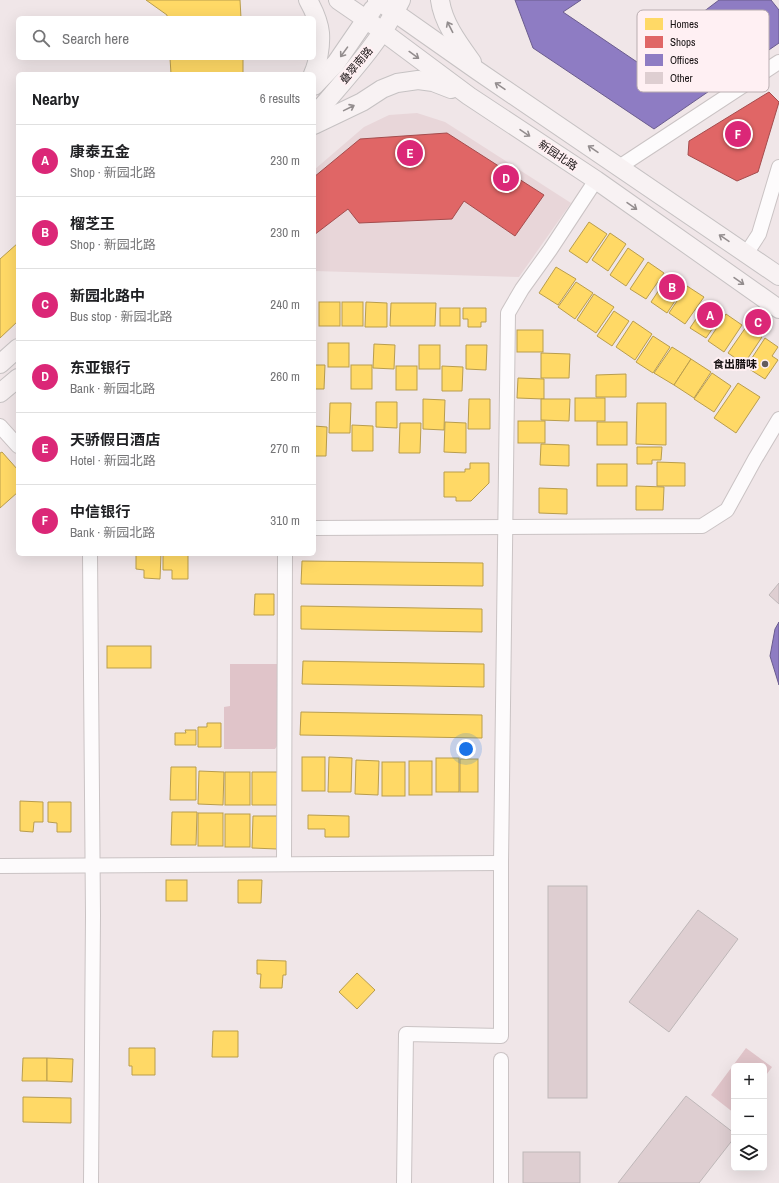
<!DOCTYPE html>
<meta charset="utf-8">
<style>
body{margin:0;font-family:"Archivo Narrow","Noto Sans SC",sans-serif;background:#f6f6f6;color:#202124}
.controls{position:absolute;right:12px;bottom:12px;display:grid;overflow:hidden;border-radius:6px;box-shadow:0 4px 16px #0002}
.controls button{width:36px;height:36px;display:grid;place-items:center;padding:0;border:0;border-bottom:1px solid #e0e0e0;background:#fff;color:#202124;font:20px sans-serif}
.you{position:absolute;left:466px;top:749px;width:14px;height:14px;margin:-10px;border:3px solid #fff;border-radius:50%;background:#1a73e8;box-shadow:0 0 0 6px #1a73e833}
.badge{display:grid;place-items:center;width:26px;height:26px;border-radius:50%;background:#db2777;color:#fff;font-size:13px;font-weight:700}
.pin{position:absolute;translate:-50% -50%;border:2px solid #fff;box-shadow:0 1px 4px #0006}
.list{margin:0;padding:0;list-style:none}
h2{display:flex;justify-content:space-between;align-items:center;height:52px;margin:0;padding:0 16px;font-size:17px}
h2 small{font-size:13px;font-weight:400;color:#757577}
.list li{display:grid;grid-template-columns:26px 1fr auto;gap:12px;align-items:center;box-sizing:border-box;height:72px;padding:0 16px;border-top:1px solid #e0e0e0}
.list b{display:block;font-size:15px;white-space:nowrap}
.list p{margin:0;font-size:13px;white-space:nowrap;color:#757577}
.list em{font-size:13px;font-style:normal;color:#757577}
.icon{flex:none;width:22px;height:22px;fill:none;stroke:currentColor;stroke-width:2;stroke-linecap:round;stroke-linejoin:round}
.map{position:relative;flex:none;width:779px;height:1183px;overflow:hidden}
.search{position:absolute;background:#fff;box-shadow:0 4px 16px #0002;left:16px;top:16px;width:300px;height:44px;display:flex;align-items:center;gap:10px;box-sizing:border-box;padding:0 14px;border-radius:6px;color:#757577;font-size:15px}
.panel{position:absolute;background:#fff;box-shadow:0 4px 16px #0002;left:16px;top:72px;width:300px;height:484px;border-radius:6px}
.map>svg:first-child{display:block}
.built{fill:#e8d6d9}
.green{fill:#e0c4c9}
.homes{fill:#ffd966;stroke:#b99d4d}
.shops{fill:#e06666;stroke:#a44c4d}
.offices{fill:#8e7cc3;stroke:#6a5c8e}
.building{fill:#deced1;stroke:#beb7b8}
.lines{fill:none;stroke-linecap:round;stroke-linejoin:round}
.minor-casing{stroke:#cac3c4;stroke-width:16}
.major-casing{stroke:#c6c2c3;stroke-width:20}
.minor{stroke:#fdfbfc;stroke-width:14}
.major{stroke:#f8f2f3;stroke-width:18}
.oneway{stroke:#938d8e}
.poi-dot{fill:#635c5d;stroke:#fff0f3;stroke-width:1.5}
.labels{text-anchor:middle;stroke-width:4;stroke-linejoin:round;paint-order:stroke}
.street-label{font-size:11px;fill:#171112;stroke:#fff0f3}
.poi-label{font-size:11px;font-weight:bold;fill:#171112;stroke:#fff0f3;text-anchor:end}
.key{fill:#fff0f3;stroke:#b9adb0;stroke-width:1}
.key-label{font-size:11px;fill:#171112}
</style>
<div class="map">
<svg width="779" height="1183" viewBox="0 0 779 1183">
<rect width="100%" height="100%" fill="#f0e6e8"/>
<!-- built -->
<polygon class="built" points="417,113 445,122 571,203 519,277 314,271 314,170 364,127 389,115"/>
<!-- green -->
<g class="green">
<polygon points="230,664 281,664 281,740 275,749 224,749 224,707 230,706"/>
<polygon points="746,1048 772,1067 764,1078 764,1066 734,1066 734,1113 711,1095"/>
</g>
<!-- homes -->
<g class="homes">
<polygon points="146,0 240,0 241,18 167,18 167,15"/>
<polygon points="170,58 243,58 243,74 171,74"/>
<polygon points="589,222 607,234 587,263 569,251"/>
<polygon points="610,233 626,244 608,271 592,260"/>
<polygon points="18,243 18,321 0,338 0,259"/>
<polygon points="628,248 644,259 626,286 610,275"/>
<polygon points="648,262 664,273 646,299 630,289"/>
<polygon points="556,267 576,279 558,305 539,293"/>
<polygon points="669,275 685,286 667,313 651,302"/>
<polygon points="576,282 593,293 575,319 558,307"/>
<polygon points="687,286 704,297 685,324 669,313"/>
<polygon points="594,294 614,307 596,333 577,320"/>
<polygon points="708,301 724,312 706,338 690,328"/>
<rect x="319" y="302" width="21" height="24"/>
<rect x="342" y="302" width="21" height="24"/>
<polygon points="366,302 387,303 387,327 365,327"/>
<polygon points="391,303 436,303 435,326 390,326"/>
<rect x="440" y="308" width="20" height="18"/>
<polygon points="463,308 486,308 486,322 481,322 481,327 468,327 468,319 463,319"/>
<polygon points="614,311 629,321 612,346 597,336"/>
<polygon points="726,314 742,325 724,352 708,341"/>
<polygon points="633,321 652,334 635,360 616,347"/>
<polygon points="746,327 762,337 744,364 728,353"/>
<rect x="517" y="330" width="26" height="22"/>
<polygon points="653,336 670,347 653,373 636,362"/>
<polygon points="765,338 778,347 772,356 778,360 765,379 746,367"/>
<rect x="328" y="343" width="21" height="24"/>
<polygon points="374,344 395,345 394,369 373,368"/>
<rect x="419" y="345" width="21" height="24"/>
<polygon points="466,345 487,345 486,370 466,369"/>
<polygon points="672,347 691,359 674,385 654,373"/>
<polygon points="541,353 570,354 569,378 541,378"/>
<polygon points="691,359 711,372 694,398 674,385"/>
<polygon points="314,365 325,365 324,389 314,389"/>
<rect x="351" y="365" width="21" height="24"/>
<rect x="396" y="366" width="21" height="24"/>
<polygon points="442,366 463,367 462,391 442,391"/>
<polygon points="712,373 731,386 714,412 694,399"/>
<polygon points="626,374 626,397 596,397 596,375"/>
<polygon points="518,378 544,379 544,399 517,398"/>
<polygon points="738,383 760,397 736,433 714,418"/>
<rect x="575" y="398" width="30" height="23"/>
<polygon points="423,399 445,400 444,430 423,429"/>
<polygon points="469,399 490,399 490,429 468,429"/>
<polygon points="541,399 570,399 569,421 541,420"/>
<polygon points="376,402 397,402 397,428 376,427"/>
<polygon points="330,403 351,403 350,433 329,433"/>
<polygon points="637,403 666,403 666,445 636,444"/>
<rect x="518" y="421" width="27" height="22"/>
<polygon points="445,422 466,423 466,453 444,452"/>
<rect x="597" y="422" width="30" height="23"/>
<polygon points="400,423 421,423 420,453 399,453"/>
<polygon points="352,425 373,426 373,451 352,451"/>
<polygon points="314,426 327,427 326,456 314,456"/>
<polygon points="541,444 569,445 569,466 540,465"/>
<polygon points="637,447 662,447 661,460 652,460 652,464 637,464"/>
<polygon points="2,452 18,470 18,492 0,508 0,453"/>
<polygon points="657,462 685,463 685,486 657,486"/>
<polygon points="470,463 489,463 489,483 471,501 456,501 456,497 444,497 444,472 465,472 465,469 470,469"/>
<rect x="597" y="464" width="30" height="22"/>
<polygon points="636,486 664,487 663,510 636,510"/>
<polygon points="539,488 567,489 567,514 539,513"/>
<polygon points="136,554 161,554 160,579 144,578 144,570 136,569"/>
<polygon points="163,554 188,554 188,579 172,579 172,570 163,570"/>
<polygon points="302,561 483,563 483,586 301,584"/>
<polygon points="255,594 274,594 274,615 254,615"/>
<polygon points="301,606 482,609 482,632 301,629"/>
<rect x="107" y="646" width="44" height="22"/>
<polygon points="303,661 484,664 484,687 302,684"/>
<polygon points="301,712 482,715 482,738 300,735"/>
<polygon points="207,723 221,723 221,747 198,747 198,727 207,727"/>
<polygon points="185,730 196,730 196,745 175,745 175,733 186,733"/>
<rect x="302" y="757" width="23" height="34"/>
<polygon points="329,757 352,758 351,792 328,792"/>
<rect x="436" y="758" width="23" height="34"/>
<rect x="460" y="759" width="18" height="33"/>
<polygon points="356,760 379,761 378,795 355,794"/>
<rect x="409" y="761" width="23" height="34"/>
<rect x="382" y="762" width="23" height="34"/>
<polygon points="171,767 196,767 196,800 170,800"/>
<polygon points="199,771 224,772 223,805 198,804"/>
<rect x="225" y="772" width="25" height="33"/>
<polygon points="252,772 278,772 277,805 252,805"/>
<polygon points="20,801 43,802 43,822 34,822 33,832 20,831"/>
<polygon points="48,802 71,802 71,832 57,832 57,823 48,822"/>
<polygon points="172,812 197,812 196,845 171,845"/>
<rect x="198" y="813" width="25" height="33"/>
<rect x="225" y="814" width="25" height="33"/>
<polygon points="308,815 349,816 349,837 325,837 325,829 308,829"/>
<polygon points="253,816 278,816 277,849 252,848"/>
<rect x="166" y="880" width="21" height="21"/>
<polygon points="238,880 262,880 261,903 238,903"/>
<polygon points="257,960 286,961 286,975 283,975 282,988 260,988 261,974 257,974"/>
<polygon points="357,973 375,990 357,1009 339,992"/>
<polygon points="213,1031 238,1031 238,1057 212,1057"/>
<polygon points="129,1048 155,1048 155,1075 132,1075 132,1066 129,1066"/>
<polygon points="23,1058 47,1058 47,1081 22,1081"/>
<polygon points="47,1058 73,1059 72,1082 47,1081"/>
<polygon points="23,1097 71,1098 71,1123 23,1122"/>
</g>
<!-- shops -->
<g class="shops">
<polygon points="769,92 779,102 758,172 737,181 688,155 689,141"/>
<polygon points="447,133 544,195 515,236 464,201 452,219 359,223 348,209 314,235 314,177 360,139"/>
</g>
<!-- offices -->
<g class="offices">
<polygon points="515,0 581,0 563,12 637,62 719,0 771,0 779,10 779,43 654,129 533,48"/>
<polygon points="779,622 779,685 770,656 775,629"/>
</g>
<!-- building -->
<g class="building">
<polygon points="779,583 779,604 769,595"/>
<rect x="548" y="886" width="39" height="212"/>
<polygon points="698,910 738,939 669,1032 629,1002"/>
<polygon points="686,1096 734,1133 734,1138 699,1183 618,1183"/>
<rect x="523" y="1152" width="57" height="31"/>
</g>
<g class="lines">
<defs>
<g id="minor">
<polyline points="619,167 779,62"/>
<polyline points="746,254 759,234 779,167"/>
<polyline points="0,426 18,446"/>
<polyline points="314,528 702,526 727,510 755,459 779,419"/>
<polyline points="90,554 93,915 91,1183"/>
<polyline points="284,864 285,554"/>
<polyline points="0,866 501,863"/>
<polyline points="404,1183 406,1034 501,1036 501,863 508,313 522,289 550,250 596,180"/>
<polyline points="501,1183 501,1060"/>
</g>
<g id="major">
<path d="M308 0C313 9 319 23 320 33 321 45 318 63 313 74"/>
<polyline points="338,0 367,20 469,96 596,180 779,309"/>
<polyline points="377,0 478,71 779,276"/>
<path d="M440 0C443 23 459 44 472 62"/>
<polyline points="314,86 336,63 373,9"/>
<path d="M314 116C345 79 380 43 401 0"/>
<polyline points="314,125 362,102 382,89 397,83 418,80 433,82 451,89"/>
<polyline points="0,364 18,348"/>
<polyline points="0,393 18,378"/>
</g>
</defs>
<!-- minor casing -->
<use href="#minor" class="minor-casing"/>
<!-- major casing -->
<use href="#major" class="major-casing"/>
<!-- minor -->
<use href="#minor" class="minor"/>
<!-- major -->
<use href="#major" class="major"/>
</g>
<!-- one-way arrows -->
<defs><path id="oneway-shaft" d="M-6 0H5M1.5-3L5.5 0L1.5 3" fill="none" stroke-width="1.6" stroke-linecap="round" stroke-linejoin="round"/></defs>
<g class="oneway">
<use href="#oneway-shaft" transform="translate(450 27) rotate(-117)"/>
<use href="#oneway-shaft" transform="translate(344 52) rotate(126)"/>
<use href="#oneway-shaft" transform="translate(414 55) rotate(36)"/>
<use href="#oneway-shaft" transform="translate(500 86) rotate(-146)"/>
<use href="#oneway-shaft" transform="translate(349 108) rotate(-26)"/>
<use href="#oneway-shaft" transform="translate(525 133) rotate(34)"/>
<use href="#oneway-shaft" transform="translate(593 149) rotate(-146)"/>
<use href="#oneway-shaft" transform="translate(632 206) rotate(35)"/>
<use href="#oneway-shaft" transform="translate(724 238) rotate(-146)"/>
<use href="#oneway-shaft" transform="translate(739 281) rotate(35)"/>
</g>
<!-- markers -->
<circle class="poi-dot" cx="765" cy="364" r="4"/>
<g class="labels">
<!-- street labels -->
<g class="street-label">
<text transform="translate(356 65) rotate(-50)" y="4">叠翠南路</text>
<text transform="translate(558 155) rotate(34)" y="4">新园北路</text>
</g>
<!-- poi labels -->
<g class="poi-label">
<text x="757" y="368">食出腊味</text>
</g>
</g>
<!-- legend -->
<rect x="637" y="10" width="132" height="82" rx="6" class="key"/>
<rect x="645" y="18" width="18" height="12" fill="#ffd966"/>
<rect x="645" y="36" width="18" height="12" fill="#e06666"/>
<rect x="645" y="54" width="18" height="12" fill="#8e7cc3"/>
<rect x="645" y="72" width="18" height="12" fill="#deced1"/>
<g class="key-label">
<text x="670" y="28">Homes</text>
<text x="670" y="46">Shops</text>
<text x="670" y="64">Offices</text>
<text x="670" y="82">Other</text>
</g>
</svg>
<div class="controls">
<button>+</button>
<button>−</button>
<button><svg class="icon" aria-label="layers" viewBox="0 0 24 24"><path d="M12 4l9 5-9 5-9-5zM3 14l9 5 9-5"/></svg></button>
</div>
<div class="you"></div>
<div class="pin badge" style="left:710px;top:315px">A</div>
<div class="pin badge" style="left:672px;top:287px">B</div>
<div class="pin badge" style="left:758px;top:322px">C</div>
<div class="pin badge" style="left:506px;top:178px">D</div>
<div class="pin badge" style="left:410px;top:153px">E</div>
<div class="pin badge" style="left:738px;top:134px">F</div>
<div class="search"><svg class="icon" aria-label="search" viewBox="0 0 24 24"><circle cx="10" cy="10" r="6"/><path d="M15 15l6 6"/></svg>Search here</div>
<section class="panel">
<h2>Nearby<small>6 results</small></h2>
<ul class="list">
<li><span class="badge">A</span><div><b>康泰五金</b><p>Shop · 新园北路</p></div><em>230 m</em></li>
<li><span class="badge">B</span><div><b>榴芝王</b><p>Shop · 新园北路</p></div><em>230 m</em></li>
<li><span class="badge">C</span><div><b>新园北路中</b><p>Bus stop · 新园北路</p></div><em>240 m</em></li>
<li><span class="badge">D</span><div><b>东亚银行</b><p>Bank · 新园北路</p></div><em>260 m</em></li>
<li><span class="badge">E</span><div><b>天骄假日酒店</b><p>Hotel · 新园北路</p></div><em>270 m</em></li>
<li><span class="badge">F</span><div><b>中信银行</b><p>Bank · 新园北路</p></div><em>310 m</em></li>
</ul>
</section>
</div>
